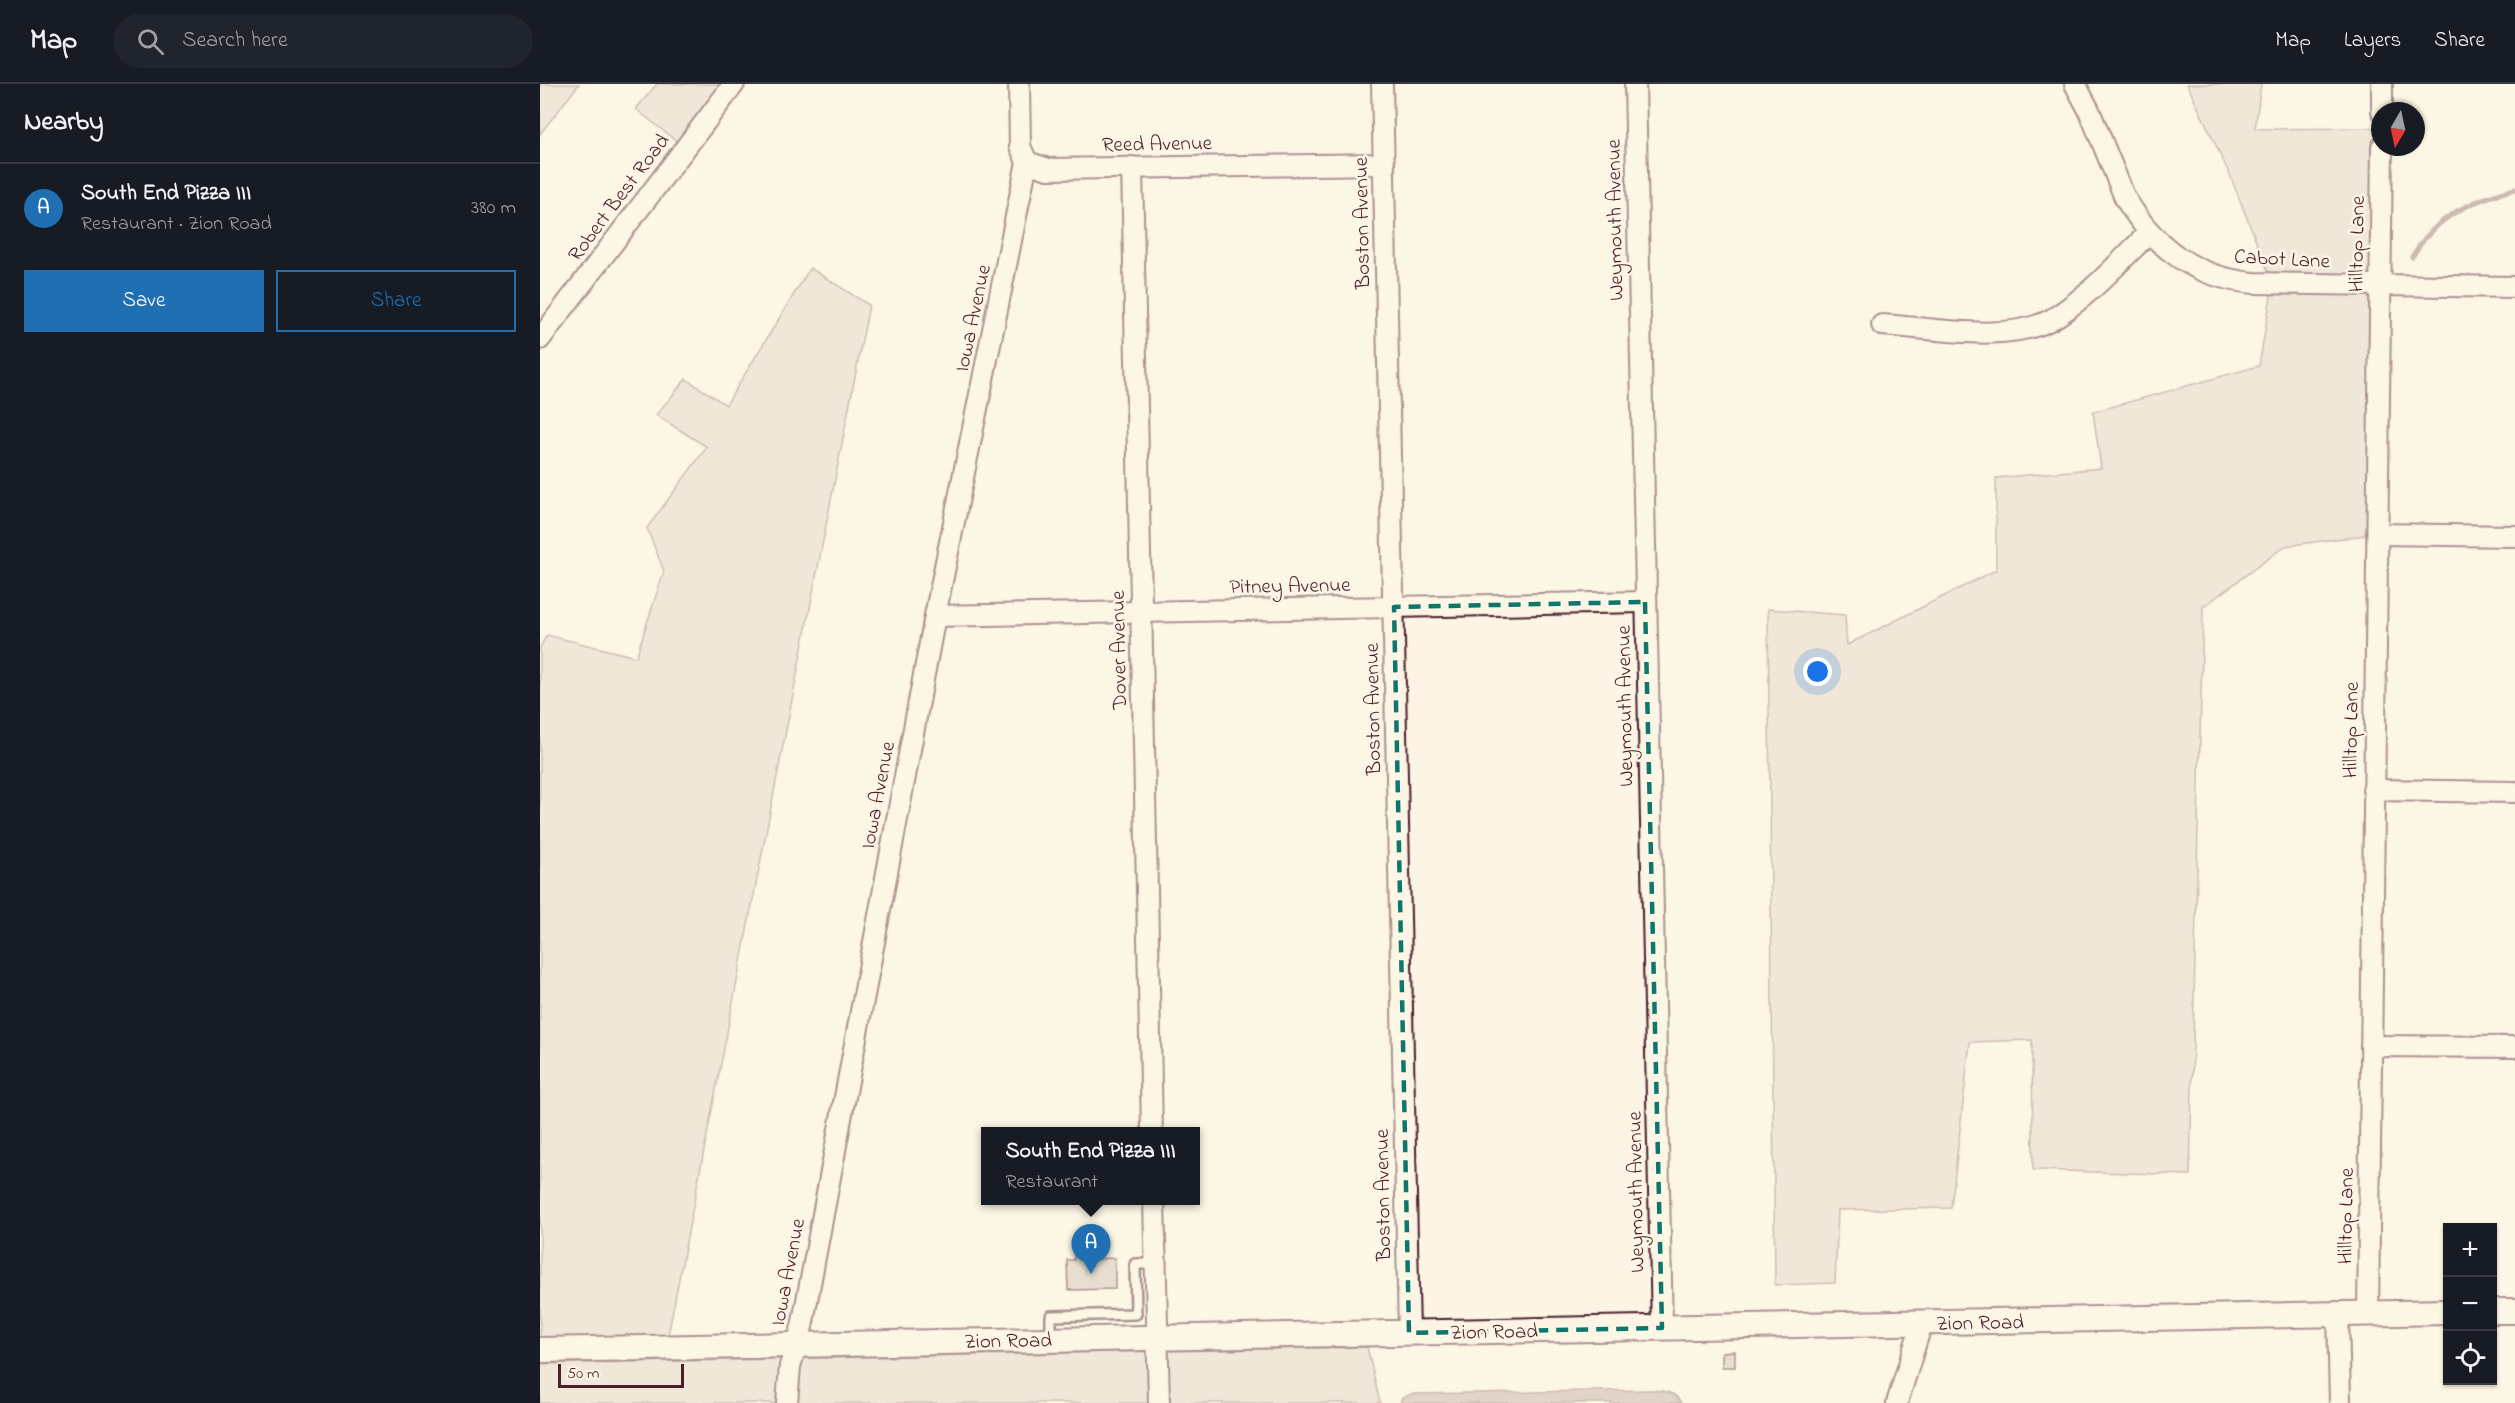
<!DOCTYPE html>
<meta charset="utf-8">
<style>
body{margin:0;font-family:"Indie Flower",sans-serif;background:#20242c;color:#f1f3f6}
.controls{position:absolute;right:18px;bottom:18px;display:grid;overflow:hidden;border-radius:0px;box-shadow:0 2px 4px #0004}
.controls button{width:54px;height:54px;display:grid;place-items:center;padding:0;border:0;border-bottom:2px solid #363941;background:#171b24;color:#f1f3f6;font:30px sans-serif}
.compass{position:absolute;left:1831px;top:18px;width:54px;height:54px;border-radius:50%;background:#171b24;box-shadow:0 2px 4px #0004;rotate:189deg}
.scale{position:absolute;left:18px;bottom:15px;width:126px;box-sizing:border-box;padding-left:6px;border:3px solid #4a1f2b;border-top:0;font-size:16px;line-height:21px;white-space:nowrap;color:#4a1f2b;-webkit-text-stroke:4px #fcf5e5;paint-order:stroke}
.you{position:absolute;left:1278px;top:588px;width:21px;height:21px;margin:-15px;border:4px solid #fff;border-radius:50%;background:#1a73e8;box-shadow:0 0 0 9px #1a73e833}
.badge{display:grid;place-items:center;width:39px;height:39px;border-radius:50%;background:#1f6fb2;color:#fff;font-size:20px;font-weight:700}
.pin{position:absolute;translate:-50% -50px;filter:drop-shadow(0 2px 3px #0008)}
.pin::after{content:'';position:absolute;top:32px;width:21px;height:18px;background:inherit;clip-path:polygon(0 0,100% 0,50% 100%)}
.popup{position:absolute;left:441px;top:1043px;width:219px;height:78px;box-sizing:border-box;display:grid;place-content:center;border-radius:0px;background:#171b24;filter:drop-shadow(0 2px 4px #0005);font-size:20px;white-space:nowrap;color:#9ea1a6}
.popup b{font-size:22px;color:#f1f3f6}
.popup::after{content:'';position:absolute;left:50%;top:100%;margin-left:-12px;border:12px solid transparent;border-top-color:#171b24}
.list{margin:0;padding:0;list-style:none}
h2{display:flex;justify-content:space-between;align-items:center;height:78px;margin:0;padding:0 24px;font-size:26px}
h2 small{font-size:20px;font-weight:400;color:#9ea1a6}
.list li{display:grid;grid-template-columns:39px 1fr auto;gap:18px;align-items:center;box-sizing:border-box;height:90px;padding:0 24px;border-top:2px solid #363941}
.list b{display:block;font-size:22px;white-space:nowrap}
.list p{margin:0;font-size:20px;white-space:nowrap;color:#9ea1a6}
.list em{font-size:20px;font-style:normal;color:#9ea1a6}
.actions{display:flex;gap:12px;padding:18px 24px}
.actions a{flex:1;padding:14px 0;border:2px solid #1f6fb2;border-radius:0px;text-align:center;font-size:21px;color:#1f6fb2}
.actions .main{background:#1f6fb2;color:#fff}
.icon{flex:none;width:33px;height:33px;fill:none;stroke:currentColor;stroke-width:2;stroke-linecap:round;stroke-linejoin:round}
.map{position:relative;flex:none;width:1975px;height:1319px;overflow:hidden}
header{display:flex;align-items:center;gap:36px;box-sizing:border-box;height:84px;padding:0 30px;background:#171b24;border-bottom:2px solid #363941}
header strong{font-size:28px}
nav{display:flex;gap:33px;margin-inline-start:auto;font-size:21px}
.search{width:420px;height:54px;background:#20242c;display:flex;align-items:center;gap:15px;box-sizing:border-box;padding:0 21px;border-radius:33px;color:#9ea1a6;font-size:22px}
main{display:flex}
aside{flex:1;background:#171b24}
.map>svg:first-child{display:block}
.green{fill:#e2d5ca;stroke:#967a7a;stroke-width:1.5}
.water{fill:#c0aca5;stroke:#917474;stroke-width:1.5}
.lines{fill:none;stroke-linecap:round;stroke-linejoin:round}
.stream{stroke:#917474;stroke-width:5}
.building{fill:#cfc0b7;stroke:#4a1f2b;stroke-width:1.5}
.service-casing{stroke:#4a1f2b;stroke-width:14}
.minor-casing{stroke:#4a1f2b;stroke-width:24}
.tertiary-casing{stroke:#4a1f2b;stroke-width:28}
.service{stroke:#fcf5e5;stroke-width:9}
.minor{stroke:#fcf5e5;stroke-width:20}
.tertiary{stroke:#fcf5e5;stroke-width:24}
.marked{fill:none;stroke:#0f766e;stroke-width:4.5;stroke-dasharray:12 8;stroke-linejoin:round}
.labels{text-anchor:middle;stroke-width:5;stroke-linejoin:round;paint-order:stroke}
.street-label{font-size:21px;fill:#4a1f2b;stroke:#fcf5e5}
</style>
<header>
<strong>Map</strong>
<div class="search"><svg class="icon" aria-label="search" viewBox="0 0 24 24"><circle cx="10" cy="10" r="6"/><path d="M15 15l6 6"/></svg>Search here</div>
<nav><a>Map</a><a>Layers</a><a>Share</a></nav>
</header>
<main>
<aside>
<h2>Nearby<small></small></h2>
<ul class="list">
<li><span class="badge">A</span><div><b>South End Pizza III</b><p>Restaurant · Zion Road</p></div><em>380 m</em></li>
</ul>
<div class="actions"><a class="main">Save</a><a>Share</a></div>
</aside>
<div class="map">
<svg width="1975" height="1319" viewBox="0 0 1975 1319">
<rect width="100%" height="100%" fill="#fcf5e5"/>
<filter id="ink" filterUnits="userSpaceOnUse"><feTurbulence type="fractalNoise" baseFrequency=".0167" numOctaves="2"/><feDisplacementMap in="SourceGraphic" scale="12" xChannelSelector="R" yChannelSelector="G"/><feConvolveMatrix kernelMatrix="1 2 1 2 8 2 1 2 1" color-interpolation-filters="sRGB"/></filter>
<g filter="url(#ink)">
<!-- green -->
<g class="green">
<polygon points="0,0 39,0 0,50"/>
<polygon points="117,0 193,0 145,64 96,25"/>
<polygon points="1647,0 1721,0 1715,45 1840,44 1836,361 1825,451 1745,462 1663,523 1650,1091 1493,1086 1492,956 1430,958 1411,1124 1298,1126 1295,1199 1235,1201 1228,525 1305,531 1307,561 1456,486 1456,394 1561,384 1553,328 1719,282 1733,200 1690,91"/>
<polygon points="270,184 329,221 128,1251 0,1253 0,563 7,551 96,573 124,487 107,444 167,363 116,331 146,295 186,321"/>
<polygon points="827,1263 840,1319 0,1319 0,1280"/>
</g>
<!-- water -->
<path class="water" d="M1112 1306C1124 1307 1136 1308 1141 1319H860L862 1314 872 1310Z"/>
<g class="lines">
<!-- stream -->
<path class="stream" d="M1872 173C1896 132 1930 117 1975 105"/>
</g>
<!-- building -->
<g class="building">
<polygon points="534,1170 549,1170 549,1175 575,1174 575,1205 528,1206 527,1176 534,1176"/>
<polygon points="1195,1267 1195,1283 1182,1283 1182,1268"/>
</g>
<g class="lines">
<defs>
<polyline id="service" points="511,1254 511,1232 596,1230 595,1180 615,1180"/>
<g id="minor">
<polyline points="479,0 480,62 487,78"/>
<polyline points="842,0 869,1249"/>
<polyline points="1095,0 1122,1244"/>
<path d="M1535 0 1549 26 1585 114C1615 164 1655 194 1714 199L1975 203"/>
<polyline points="1842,27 1842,0"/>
<polyline points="592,83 612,1048"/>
<path d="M1342 241C1392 244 1474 261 1517 232 1551 210 1580 177 1609 149"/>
<polyline points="0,255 194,0"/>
<polyline points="1838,450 1975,452"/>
<polyline points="395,532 1105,518"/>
<polyline points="1833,706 1975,708"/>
<polyline points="1831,962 1975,963"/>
<polyline points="614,1116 619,1319"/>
<polyline points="1798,1230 1800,1319"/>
<polyline points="1828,1230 1842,63"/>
<polyline points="247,1319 250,1282 262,1243 395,532 487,78 508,85 844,80"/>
<polyline points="1357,1319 1382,1239"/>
</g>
<g id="tertiary">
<polyline points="1952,1227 1975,1227"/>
<polyline points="0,1266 1908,1228"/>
</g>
</defs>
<!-- service casing -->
<use href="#service" class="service-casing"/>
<!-- minor casing -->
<use href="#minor" class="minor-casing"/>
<!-- tertiary casing -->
<use href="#tertiary" class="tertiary-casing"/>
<!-- service -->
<use href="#service" class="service"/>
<!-- minor -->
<use href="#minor" class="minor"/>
<!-- tertiary -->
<use href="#tertiary" class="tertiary"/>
</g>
</g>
<!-- marked area -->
<path d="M0 0H1975V1319H0ZM1105 518 1122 1244 869 1249 854 523Z" fill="#fcf5e5" fill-opacity=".55" fill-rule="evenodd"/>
<path class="marked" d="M1105 518 1122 1244 869 1249 854 523Z"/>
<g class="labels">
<!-- street labels -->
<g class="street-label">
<text transform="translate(617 59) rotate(-1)" y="7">Reed Avenue</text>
<text transform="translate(78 113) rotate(-53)" y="7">Robert Best Road</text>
<text transform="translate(1074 136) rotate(-91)" y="7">Weymouth Avenue</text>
<text transform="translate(821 139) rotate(-91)" y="7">Boston Avenue</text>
<text transform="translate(1816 160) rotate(-89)" y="7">Hilltop Lane</text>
<text transform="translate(1742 174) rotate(3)" y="7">Cabot Lane</text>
<text transform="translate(432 234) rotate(-78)" y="7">Iowa Avenue</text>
<text transform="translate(750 501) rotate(-1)" y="7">Pitney Avenue</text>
<text transform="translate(578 566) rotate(-91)" y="7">Dover Avenue</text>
<text transform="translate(1084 622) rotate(-91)" y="7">Weymouth Avenue</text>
<text transform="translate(832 625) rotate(-91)" y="7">Boston Avenue</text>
<text transform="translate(1810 646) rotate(-89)" y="7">Hilltop Lane</text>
<text transform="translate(337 711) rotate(-79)" y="7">Iowa Avenue</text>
<text transform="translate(1095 1108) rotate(-91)" y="7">Weymouth Avenue</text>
<text transform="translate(842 1111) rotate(-91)" y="7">Boston Avenue</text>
<text transform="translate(1805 1132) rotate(-89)" y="7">Hilltop Lane</text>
<text transform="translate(247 1188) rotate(-79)" y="7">Iowa Avenue</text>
<text transform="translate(1440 1238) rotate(-1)" y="7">Zion Road</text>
<text transform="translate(954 1247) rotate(-1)" y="7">Zion Road</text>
<text transform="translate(468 1256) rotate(-1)" y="7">Zion Road</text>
</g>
</g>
</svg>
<div class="controls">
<button>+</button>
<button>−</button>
<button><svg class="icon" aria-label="locate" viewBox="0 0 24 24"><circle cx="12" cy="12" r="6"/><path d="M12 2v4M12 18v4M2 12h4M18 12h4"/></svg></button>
</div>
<svg class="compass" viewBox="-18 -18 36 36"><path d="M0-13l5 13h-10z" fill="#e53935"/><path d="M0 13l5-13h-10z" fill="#9ea1a6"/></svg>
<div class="scale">50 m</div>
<div class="you"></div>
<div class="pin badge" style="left:551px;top:1190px">A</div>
<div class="popup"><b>South End Pizza III</b>Restaurant</div>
</div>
</main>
